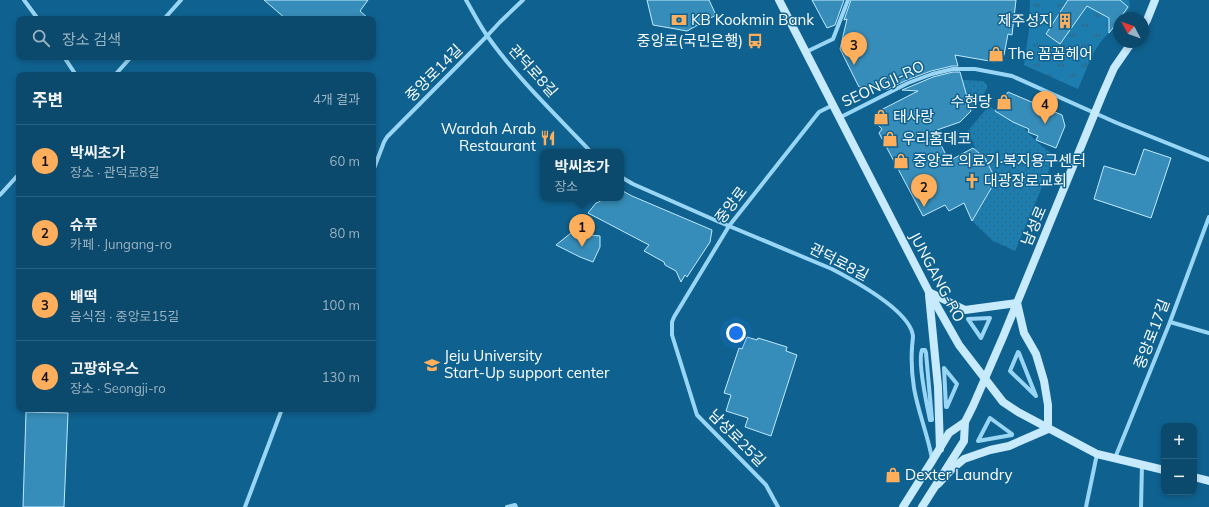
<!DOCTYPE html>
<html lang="ko">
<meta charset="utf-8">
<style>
body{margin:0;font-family:Mulish,"Noto Sans KR",sans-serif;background:#145172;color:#f1f3f6}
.controls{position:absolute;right:12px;bottom:12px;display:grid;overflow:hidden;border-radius:8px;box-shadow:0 2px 6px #0003}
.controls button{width:36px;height:36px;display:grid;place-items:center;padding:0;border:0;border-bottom:1px solid #2b627f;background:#0b4a6c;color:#f1f3f6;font:20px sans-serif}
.compass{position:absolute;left:1113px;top:12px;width:36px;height:36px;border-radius:50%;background:#0b4a6c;box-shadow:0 2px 6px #0003;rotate:311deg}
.you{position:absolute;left:736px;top:333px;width:14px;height:14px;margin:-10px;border:3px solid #fff;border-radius:50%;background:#1a73e8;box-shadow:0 0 0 6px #1a73e833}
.badge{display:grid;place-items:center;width:26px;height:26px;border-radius:50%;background:#ffae5b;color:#111;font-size:13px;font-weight:700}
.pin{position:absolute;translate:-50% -33px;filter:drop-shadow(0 1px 2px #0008)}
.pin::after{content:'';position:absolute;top:21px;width:14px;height:12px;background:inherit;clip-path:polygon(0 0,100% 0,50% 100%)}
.popup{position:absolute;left:540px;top:149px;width:84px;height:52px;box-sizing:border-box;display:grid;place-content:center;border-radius:8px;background:#0b4a6c;filter:drop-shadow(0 1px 3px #0005);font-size:13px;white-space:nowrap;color:#9ab3c2}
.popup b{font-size:15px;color:#f1f3f6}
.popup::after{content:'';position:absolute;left:50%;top:100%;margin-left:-8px;border:8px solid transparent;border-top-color:#0b4a6c}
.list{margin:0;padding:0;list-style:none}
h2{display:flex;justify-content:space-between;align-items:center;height:52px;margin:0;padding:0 16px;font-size:17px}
h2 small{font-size:13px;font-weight:400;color:#9ab3c2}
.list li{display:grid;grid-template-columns:26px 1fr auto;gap:12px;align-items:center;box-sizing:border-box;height:72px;padding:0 16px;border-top:1px solid #2b627f}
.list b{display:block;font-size:15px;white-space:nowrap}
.list p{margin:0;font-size:13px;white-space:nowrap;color:#9ab3c2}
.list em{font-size:13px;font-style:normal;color:#9ab3c2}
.icon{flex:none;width:22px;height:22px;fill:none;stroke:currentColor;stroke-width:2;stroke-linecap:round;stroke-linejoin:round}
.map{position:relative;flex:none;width:1209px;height:507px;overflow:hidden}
.search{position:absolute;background:#0b4a6c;box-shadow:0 2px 6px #0003;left:16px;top:16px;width:360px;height:44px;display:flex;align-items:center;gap:10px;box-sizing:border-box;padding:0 14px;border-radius:8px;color:#9ab3c2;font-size:15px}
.panel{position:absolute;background:#0b4a6c;box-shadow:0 2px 6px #0003;left:16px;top:72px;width:360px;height:340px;border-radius:8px}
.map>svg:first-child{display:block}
.grass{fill:url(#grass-dots)}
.park{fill:url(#park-tufts)}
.building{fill:#378db9;stroke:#c0e9fe}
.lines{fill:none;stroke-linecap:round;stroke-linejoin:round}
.street{stroke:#99d5f4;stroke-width:4}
.secondary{stroke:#c8eafd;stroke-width:8}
.labels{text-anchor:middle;stroke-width:3;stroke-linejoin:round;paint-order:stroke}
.poi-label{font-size:15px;fill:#fff;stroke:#0f6290;text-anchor:start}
.street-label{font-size:15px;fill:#fff;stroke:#0f6290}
</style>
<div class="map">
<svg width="1209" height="507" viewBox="0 0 1209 507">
<defs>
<pattern id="grass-dots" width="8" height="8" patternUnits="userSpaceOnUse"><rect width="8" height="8" fill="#1d7dae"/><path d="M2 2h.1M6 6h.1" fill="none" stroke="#326782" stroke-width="1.8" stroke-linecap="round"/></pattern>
<pattern id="park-tufts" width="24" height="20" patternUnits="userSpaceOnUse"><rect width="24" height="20" fill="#1d7dae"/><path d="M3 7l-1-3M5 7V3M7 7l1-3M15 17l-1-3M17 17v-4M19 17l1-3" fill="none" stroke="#326782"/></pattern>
</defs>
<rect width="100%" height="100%" fill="#0f6290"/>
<!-- grass -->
<g class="grass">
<polygon points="962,80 983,81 987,85 987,89 972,111"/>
<polygon points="989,106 1005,117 1013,112 1027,132 1038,143 1055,156 1015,251 996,242 994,242 972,221 991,190 988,184 996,180 985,158 976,150 972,140 966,133"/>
</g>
<!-- park -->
<path class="park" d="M1030 0H1129L1130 7 1122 18H1119C1119 26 1105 35 1100 43 1090 56 1085 74 1078 89L1024 65 1029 30Z"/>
<!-- building -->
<g class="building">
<polygon points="264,0 368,0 360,11 369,19 286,19"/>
<polygon points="647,0 709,0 716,15 687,31 653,25"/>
<polygon points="812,0 844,0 835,25 827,28"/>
<polygon points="851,0 1016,0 1012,35 1008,34 1004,55 1001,60 995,62 955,55 958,66 952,66 931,71 907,80 888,89 859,87 840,49 847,19 844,20"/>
<polygon points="1068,0 1120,0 1128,7 1120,18 1119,18 1119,20 1109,33 1109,18 1087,6 1060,44 1046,34"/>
<polygon points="953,72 960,72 971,111 960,122 934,131 949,161 973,148 985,158 996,180 972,221 964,203 949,211 945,205 923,216 879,133 882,129 875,122 877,112 918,91 902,90 933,77"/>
<polygon points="1008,92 1062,115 1065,126 1056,148 1036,140 1038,136 1028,132 1029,129 1013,122 995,111"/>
<polygon points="1144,149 1171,158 1151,218 1094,199 1104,166 1135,175"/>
<polygon points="621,190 632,196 712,230 710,242 687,277 685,275 681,282 676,271 665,265 664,262 644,251 649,245 588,213 596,203 599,202 604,198 621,198"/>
<polygon points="571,233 600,236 600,247 593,262 580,257 556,245"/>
<polygon points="747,337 757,340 758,338 787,347 786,351 797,355 771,436 745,427 748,418 726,411 731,395 724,393 739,348 742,349"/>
<polygon points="26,412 68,413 64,507 23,507"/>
</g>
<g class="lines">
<!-- street -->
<g class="street">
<polyline points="24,0 38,19"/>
<path d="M466 0C473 12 480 26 488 37 517 78 556 115 591 152"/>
<polyline points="164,19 181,0"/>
<polyline points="806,52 833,39 848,0"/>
<polyline points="64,57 76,75"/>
<polyline points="115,75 131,57"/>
<polyline points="839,118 908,83 932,74 953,69 975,69 1012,76 1117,123 1209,160"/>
<polyline points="373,171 384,142 387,137 487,36 500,22 523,0"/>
<path d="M621 177 633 184 717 221 832 269C853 280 910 311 913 336 913 340 912 344 912 348 911 362 912 375 914 388 918 412 928 435 932 459"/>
<polyline points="0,195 19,174"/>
<polygon points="990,318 981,338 968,319"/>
<polyline points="1170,322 1209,333"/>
<path d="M922 350H925L926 353 932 420H930C927 405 917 362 922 350Z"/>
<polygon points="1018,352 1019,353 1036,396 1010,371"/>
<polygon points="944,368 957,384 947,407 946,407"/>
<polygon points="990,418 1012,434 1012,435 978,441"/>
<polyline points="1115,458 1170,322 1209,217"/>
<polyline points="245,507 282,409"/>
<polyline points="507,507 515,505 516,507"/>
<polyline points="778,507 766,485 697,415 672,335 672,322 674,317 729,226 819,112 833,105"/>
<polyline points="1086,507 1097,454"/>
<polyline points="1141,507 1142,465"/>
</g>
<!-- secondary -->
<g class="secondary">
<polyline points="779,0 929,292 959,345 1003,402 1018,412 1097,454 1164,470"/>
<polyline points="1143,27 1147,20 1155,0"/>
<polyline points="929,292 965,310 1017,303 1024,333 1036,354 1044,381 1048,405 1048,429 1009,446 990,450 964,459 952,469 938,484"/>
<polyline points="929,295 938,387 940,449"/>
<polyline points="1194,477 1209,481"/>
<polyline points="903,507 932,461 949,433 965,422 973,406 1003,337 1103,93 1114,68 1132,42"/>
<polyline points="922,507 964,441 965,422"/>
</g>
</g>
<!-- icons -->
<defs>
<symbol id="bank-bare" viewBox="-9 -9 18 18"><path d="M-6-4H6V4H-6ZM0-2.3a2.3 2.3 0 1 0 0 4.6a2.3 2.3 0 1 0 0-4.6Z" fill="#ffae5b" stroke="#0f6290" stroke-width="2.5" paint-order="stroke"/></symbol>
<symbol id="building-bare" viewBox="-9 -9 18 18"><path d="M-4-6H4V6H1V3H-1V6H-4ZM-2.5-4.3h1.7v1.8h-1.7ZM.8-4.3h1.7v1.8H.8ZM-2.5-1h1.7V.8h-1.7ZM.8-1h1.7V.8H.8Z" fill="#ffae5b" stroke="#0f6290" stroke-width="2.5" paint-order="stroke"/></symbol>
<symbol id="bus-bare" viewBox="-9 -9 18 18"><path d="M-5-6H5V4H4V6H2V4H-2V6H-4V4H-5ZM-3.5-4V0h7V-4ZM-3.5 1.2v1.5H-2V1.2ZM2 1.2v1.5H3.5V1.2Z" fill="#ffae5b" stroke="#0f6290" stroke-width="2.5" paint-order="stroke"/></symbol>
<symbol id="shop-bare" viewBox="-9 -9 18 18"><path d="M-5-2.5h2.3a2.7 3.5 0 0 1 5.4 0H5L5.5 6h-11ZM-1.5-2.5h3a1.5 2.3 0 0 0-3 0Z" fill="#ffae5b" stroke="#0f6290" stroke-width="2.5" paint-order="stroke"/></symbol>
<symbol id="restaurant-bare" viewBox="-9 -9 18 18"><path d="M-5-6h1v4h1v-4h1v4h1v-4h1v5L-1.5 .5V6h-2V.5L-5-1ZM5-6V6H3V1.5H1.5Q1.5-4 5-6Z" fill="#ffae5b" stroke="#0f6290" stroke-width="2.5" paint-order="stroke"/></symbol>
<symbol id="church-bare" viewBox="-9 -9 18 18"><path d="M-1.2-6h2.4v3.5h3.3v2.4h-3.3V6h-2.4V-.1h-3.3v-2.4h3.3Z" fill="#ffae5b" stroke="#0f6290" stroke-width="2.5" paint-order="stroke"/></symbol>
<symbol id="university-bare" viewBox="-9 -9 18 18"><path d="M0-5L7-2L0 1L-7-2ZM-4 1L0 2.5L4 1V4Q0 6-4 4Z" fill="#ffae5b" stroke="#0f6290" stroke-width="2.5" paint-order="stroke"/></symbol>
</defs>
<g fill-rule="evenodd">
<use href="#bank-bare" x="668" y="9" width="22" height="22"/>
<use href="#building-bare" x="1054" y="10" width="22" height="22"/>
<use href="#bus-bare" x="744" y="30" width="22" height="22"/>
<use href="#shop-bare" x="985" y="43" width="22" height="22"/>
<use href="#shop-bare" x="993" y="91" width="22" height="22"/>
<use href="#shop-bare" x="870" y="106" width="22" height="22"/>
<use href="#restaurant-bare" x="537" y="127" width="22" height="22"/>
<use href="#shop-bare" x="879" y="128" width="22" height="22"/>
<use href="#shop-bare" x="890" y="150" width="22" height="22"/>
<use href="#church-bare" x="961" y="170" width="22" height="22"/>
<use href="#university-bare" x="421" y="354" width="22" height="22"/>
<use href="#shop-bare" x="882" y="464" width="22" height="22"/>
</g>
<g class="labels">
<!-- poi labels -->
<g class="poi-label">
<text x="691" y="25">KB Kookmin Bank</text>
<text x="1053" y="26" text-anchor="end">제주성지</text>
<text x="743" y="46" text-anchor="end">중앙로(국민은행)</text>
<text x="1008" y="59">The 꼼꼼헤어</text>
<text x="992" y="107" text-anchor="end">수현당</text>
<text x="893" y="122">태사랑</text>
<text x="536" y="134" text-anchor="end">Wardah Arab<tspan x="536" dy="17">Restaurant</tspan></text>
<text x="902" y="144">우리홈데코</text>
<text x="913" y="166">중앙로 의료기·복지용구센터</text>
<text x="984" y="186">대광장로교회</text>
<text x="444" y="361">Jeju University<tspan x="444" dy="17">Start-Up support center</tspan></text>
<text x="905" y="480">Dexter Laundry</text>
</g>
<!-- street labels -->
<g class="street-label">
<text transform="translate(533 71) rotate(48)" y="5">관덕로8길</text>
<text transform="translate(434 73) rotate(-45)" y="5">중앙로14길</text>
<text transform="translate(883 84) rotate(-25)" y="5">SEONGJI-RO</text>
<text transform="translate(731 205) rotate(-53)" y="5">중앙로</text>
<text transform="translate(1034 226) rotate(-67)" y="5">남성로</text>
<text transform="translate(839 262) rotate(27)" y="5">관덕로8길</text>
<text transform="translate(937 277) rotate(62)" y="5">JUNGANG-RO</text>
<text transform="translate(1152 334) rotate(-69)" y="5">중앙로17길</text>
<text transform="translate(737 438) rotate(45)" y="5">남성로25길</text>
</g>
</g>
</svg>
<div class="controls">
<button>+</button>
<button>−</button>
</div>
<svg class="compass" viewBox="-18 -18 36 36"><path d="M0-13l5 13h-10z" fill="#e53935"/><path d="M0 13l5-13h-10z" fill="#9ab3c2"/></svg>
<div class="you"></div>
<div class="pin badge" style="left:582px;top:247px">1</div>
<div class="popup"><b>박씨초가</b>장소</div>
<div class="pin badge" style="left:924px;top:207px">2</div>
<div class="pin badge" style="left:854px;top:65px">3</div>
<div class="pin badge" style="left:1045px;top:124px">4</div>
<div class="search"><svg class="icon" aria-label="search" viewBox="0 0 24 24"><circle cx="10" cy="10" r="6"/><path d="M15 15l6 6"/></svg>장소 검색</div>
<section class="panel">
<h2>주변<small>4개 결과</small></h2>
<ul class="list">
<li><span class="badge">1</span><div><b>박씨초가</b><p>장소 · 관덕로8길</p></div><em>60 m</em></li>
<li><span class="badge">2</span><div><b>슈푸</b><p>카페 · Jungang-ro</p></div><em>80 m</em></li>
<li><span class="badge">3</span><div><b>배떡</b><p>음식점 · 중앙로15길</p></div><em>100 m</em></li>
<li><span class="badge">4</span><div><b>고팡하우스</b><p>장소 · Seongji-ro</p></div><em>130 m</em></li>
</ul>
</section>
</div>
